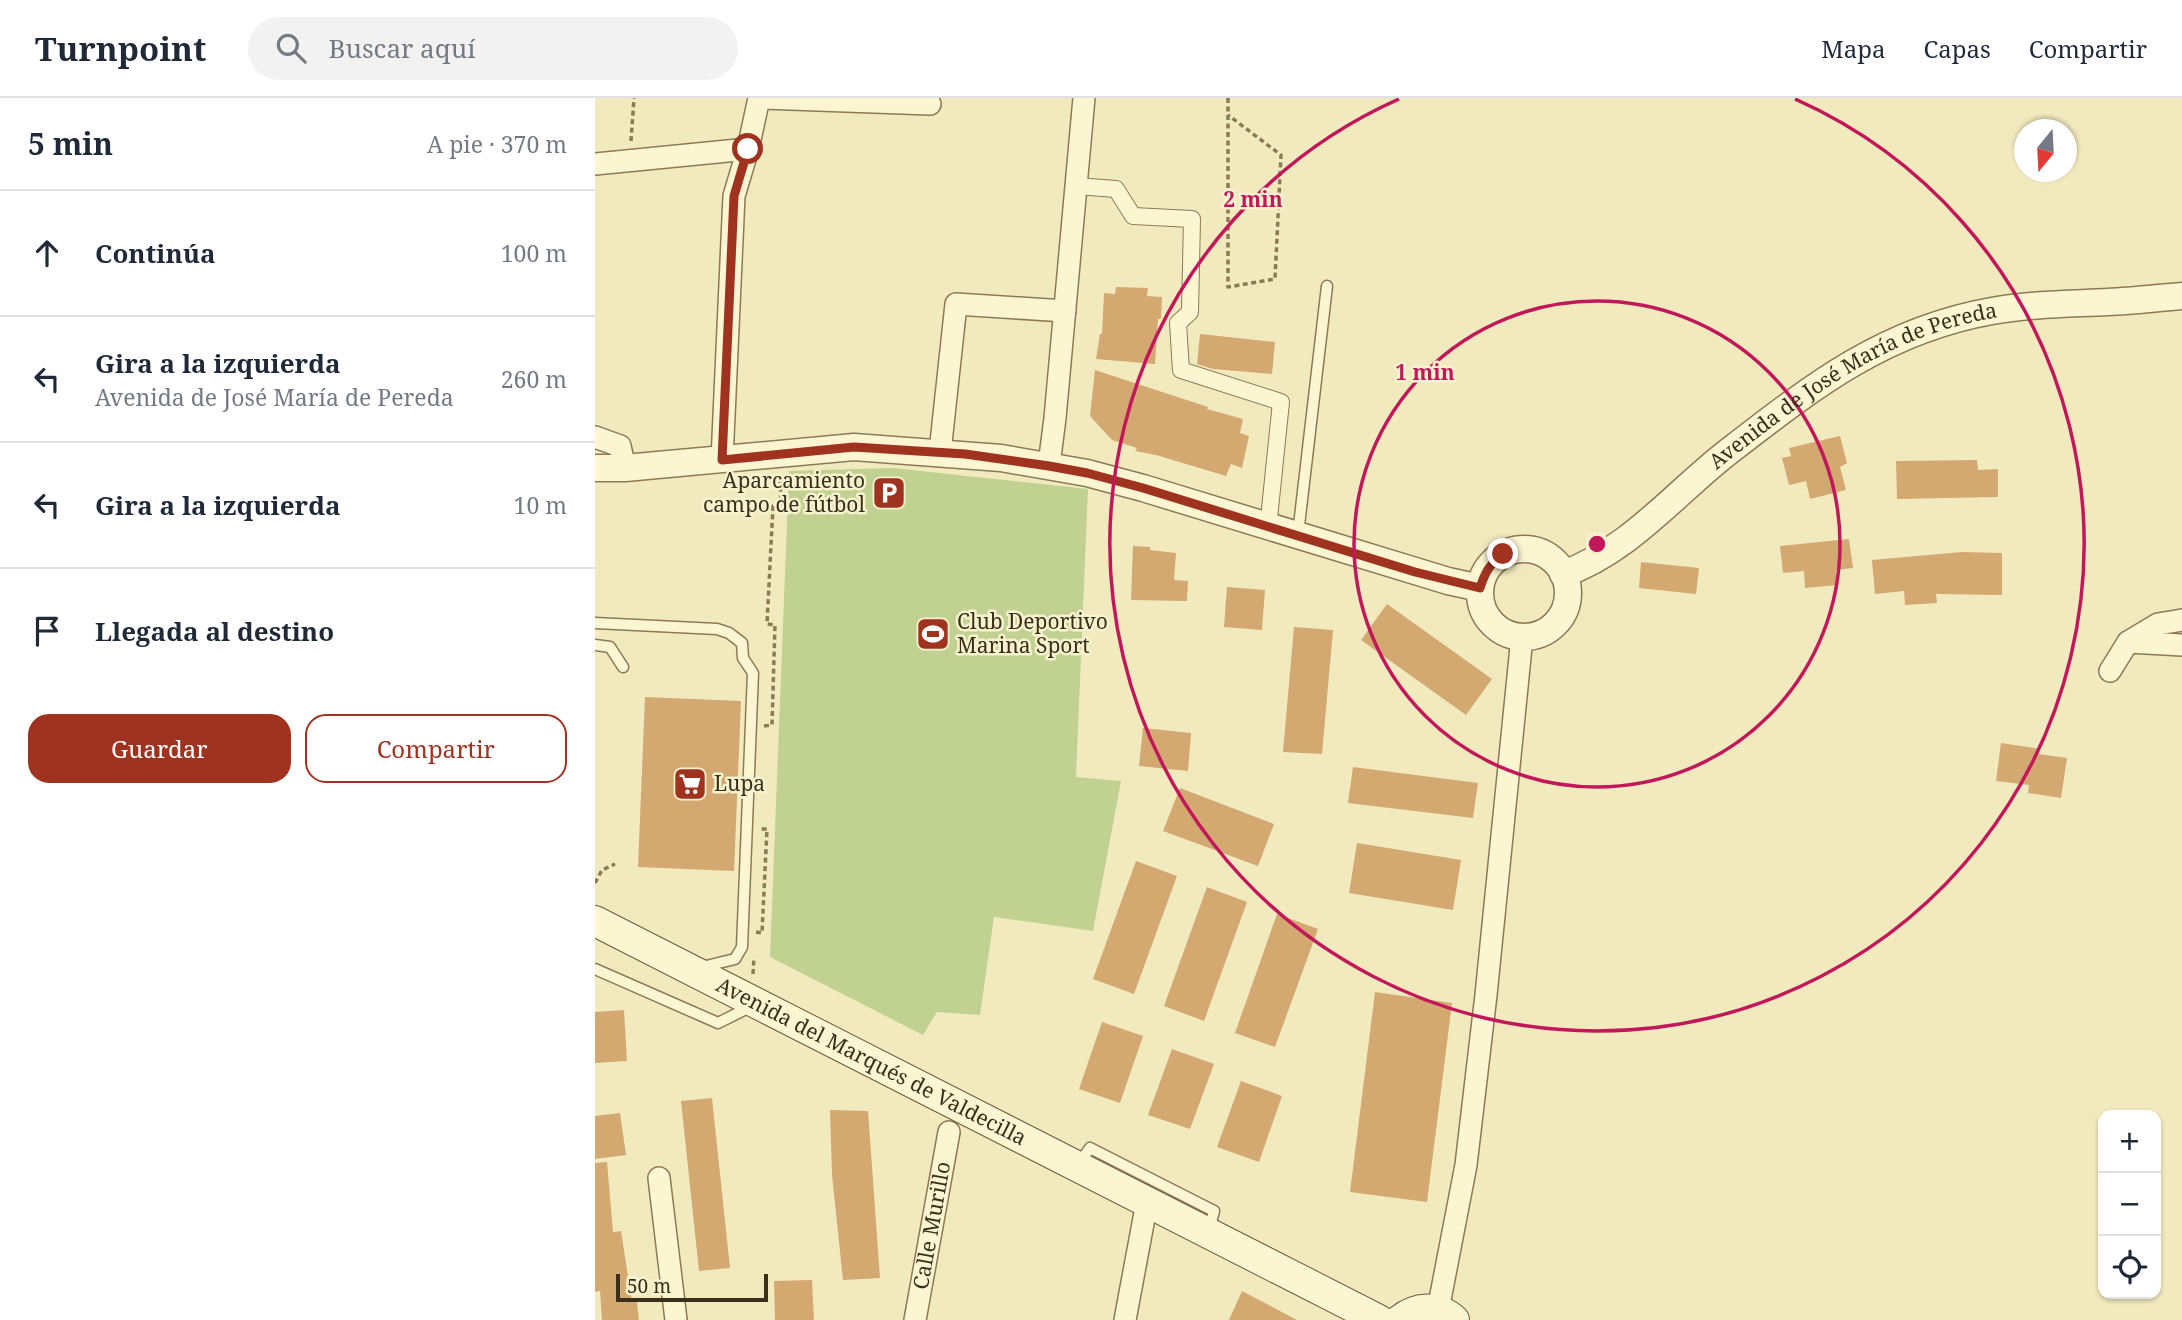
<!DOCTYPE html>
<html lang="es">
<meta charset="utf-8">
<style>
body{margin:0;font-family:"Noto Serif",serif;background:#f2f2f3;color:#1f2937}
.controls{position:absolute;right:21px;bottom:21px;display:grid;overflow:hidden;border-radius:14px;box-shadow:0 2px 5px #0004}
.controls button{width:63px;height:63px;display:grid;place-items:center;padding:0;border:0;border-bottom:2px solid #e0e1e3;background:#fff;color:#1f2937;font:35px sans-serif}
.compass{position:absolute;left:1419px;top:21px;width:63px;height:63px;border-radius:50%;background:#fff;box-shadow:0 2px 5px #0004;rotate:198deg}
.scale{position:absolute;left:21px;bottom:18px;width:152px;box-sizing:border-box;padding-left:7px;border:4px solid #3a2f1b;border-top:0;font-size:19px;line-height:24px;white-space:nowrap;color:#3a2f1b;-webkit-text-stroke:5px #f8f3cf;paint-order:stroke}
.stop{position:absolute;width:21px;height:21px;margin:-16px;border:5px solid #a03220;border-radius:50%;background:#fff}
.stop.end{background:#a03220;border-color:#fff;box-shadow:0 2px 7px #0008}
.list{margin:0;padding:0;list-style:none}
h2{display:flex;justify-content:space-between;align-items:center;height:91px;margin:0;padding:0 28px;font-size:30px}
h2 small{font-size:23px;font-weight:400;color:#747a83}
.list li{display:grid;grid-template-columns:46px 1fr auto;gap:21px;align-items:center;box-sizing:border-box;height:126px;padding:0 28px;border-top:2px solid #e0e1e3}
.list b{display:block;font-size:26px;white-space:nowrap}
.list p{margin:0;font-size:23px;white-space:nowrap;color:#747a83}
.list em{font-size:23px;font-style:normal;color:#747a83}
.actions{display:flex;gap:14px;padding:21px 28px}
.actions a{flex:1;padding:16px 0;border:2px solid #a03220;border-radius:21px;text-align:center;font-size:24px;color:#a03220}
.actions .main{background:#a03220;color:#fff}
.icon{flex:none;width:38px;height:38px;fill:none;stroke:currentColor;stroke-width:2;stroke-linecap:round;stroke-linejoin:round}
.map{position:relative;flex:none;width:1587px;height:1222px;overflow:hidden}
header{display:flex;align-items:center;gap:42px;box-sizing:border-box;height:98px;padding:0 35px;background:#fff;border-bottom:2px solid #e0e1e3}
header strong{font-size:33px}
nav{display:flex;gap:38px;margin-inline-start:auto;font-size:24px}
.search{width:490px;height:63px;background:#f2f2f3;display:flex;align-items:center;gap:18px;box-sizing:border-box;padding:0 24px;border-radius:38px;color:#747a83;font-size:26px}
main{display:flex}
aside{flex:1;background:#fff}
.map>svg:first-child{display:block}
.green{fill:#c0d192}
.building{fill:#d3a871}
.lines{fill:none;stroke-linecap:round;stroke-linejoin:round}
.service-casing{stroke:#8c7a55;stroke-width:13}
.pedestrian-casing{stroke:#8c7a55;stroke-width:18}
.minor-casing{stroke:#8c7a55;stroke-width:24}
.tertiary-casing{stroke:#8c7a55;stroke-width:29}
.secondary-casing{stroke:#6e5b39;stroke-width:32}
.path{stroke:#8c7a55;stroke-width:3.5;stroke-dasharray:5 3.5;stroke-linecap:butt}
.service{stroke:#fcf5d2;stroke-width:10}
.pedestrian{stroke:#fcf5d2;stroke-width:16}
.minor{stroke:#fcf5d2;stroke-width:21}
.tertiary{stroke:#fcf5d2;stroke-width:26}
.secondary{stroke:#fcf5d2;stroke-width:30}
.route{stroke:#a03220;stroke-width:9}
.ring{fill:none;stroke:#c2185b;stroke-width:3.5}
.labels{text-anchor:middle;stroke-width:5;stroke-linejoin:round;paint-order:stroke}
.street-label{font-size:21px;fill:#3a2f1b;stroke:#f8f3cf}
.poi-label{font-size:21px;fill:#3a2f1b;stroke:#f8f3cf;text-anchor:start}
.centre{fill:#c2185b;stroke:#f8f3cf;stroke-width:3.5}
.ring-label{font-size:21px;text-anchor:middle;font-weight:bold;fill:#c2185b;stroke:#f8f3cf;stroke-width:5;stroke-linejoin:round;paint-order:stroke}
</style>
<header>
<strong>Turnpoint</strong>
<div class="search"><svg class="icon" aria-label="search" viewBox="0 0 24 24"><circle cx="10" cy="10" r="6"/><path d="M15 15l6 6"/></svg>Buscar aquí</div>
<nav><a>Mapa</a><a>Capas</a><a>Compartir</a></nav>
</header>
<main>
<aside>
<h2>5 min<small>A pie · 370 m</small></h2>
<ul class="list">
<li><svg class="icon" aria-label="ahead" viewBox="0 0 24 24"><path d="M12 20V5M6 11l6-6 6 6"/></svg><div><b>Continúa</b></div><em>100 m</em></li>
<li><svg class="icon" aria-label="left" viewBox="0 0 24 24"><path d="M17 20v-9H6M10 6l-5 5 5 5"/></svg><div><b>Gira a la izquierda</b><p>Avenida de José María de Pereda</p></div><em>260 m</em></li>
<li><svg class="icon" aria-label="left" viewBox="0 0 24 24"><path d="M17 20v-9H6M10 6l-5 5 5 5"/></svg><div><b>Gira a la izquierda</b></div><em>10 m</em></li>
<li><svg class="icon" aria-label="arrive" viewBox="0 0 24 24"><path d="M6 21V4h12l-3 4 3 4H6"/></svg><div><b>Llegada al destino</b></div></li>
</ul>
<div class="actions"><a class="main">Guardar</a><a>Compartir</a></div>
</aside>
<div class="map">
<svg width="1587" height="1222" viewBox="0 0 1587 1222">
<rect width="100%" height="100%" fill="#f2eabf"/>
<!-- green -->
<polygon class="green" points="298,370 493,391 481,679 526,683 498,833 399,819 385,917 342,914 328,937 175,859 194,373"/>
<!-- building -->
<g class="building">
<polygon points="521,189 553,190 552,198 567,199 566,221 563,221 560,266 501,261 505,236 507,236 509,195 520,196"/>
<polygon points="605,236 680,244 677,276 618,271 602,266"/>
<polygon points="500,272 613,309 612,311 648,321 645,335 654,338 647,370 636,366 631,378 561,357 540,353 542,350 517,342 495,318"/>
<polygon points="1245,338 1252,365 1245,369 1251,392 1215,401 1211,383 1194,387 1187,360 1196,358 1194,350"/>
<polygon points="1382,362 1383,372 1403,371 1403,399 1302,401 1301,363"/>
<polygon points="1254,441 1258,470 1241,472 1242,487 1210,490 1209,473 1188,475 1185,448"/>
<polygon points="538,448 555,449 555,452 581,455 579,482 593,483 592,503 536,502"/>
<polygon points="1367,454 1407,455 1407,497 1341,496 1342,505 1310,507 1309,493 1280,496 1277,462"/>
<polygon points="1046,464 1104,470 1101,496 1044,490"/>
<polygon points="632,489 670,492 667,532 629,529"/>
<polygon points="792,506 897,581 871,617 766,542"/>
<polygon points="699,529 738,532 727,656 688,654"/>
<polygon points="50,599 146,603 139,773 43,769"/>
<polygon points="548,630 596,635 593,673 544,668"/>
<polygon points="1406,645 1445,651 1444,656 1472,660 1466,700 1433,695 1434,687 1401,683"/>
<polygon points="758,669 883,685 878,720 753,705"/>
<polygon points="585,690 679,726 663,768 568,733"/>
<polygon points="762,745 866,762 858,812 754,795"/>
<polygon points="541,763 582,778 539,896 498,881"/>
<polygon points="612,789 652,804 609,923 569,908"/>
<polygon points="682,816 723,831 680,949 640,935"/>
<polygon points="780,894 857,905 832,1104 755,1094"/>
<polygon points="29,912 32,963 0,965 0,914"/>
<polygon points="507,924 548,938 525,1005 484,991"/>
<polygon points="577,951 619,966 595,1031 553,1017"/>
<polygon points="646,983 687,998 664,1064 622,1049"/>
<polygon points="117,1000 135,1170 104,1173 86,1003"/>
<polygon points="235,1012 273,1013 285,1180 248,1182 237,1077"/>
<polygon points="25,1015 31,1057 0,1061 0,1018"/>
<polygon points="12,1064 18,1134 26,1133 37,1204 42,1204 44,1222 7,1222 5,1193 0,1194 0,1065"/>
<polygon points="217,1182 219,1222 180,1222 179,1183"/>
<polygon points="647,1193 702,1222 634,1222"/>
</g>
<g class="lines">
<defs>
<g id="service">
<polyline points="703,436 732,188"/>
<polyline points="0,525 122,531 134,535 147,545 148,560 158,575 147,849 140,861 107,869"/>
<polyline points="0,547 15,549 28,569"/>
<polyline points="0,871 123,925 157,908"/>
<polyline points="482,1068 495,1050 619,1113 614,1132"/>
</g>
<polyline id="pedestrian" points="481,88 521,91 538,118 597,121 595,214 583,225 586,272 686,304 673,430"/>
<g id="minor">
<polyline points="164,0 335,6"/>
<polyline points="0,66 153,51"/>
<polyline points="0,339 25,348 30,370"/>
<polyline points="345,354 361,206 470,213"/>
<polyline points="127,362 139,98 153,51 164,0"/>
<polyline points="454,367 460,320 489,0"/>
<polyline points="1533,544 1587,547"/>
<polyline points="1515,573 1533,544 1563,526 1587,522"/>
<polyline points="64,1080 81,1222"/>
<polyline points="843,1212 871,1067 891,897 927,539"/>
<path id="s1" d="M320 1222 354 1034"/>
<polyline points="530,1222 552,1104"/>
</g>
<g id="tertiary">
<polyline points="0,370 30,370 259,349 406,360 492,375 548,390 853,483 885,490"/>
<circle cx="929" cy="495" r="44"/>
<path id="s2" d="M968 476C1034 453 1080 395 1133 354 1217 289 1289 232 1397 213 1435 206 1474 206 1513 204 1538 203 1562 200 1587 198"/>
</g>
<g id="secondary">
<path id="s3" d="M0 823 784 1222"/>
<path d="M805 1222C821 1209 843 1207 859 1222"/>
</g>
</defs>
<!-- service casing -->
<use href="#service" class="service-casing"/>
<!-- pedestrian casing -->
<use href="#pedestrian" class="pedestrian-casing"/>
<!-- minor casing -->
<use href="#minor" class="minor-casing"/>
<!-- tertiary casing -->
<use href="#tertiary" class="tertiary-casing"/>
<!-- secondary casing -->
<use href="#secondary" class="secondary-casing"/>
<!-- path -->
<g class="path">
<polyline points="633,0 633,189 680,181 686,57 633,17"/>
<polyline points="36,43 39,0"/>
<polyline points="169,628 177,627 180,527 172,526 178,408 186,406 185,377"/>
<polyline points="0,785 7,772 20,766"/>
<polyline points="161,834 167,835 172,731 166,731"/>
<polyline points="158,876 159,859"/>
</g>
<!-- service -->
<use href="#service" class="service"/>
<!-- pedestrian -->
<use href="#pedestrian" class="pedestrian"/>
<!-- minor -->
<use href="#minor" class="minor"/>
<!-- tertiary -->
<use href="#tertiary" class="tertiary"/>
<!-- secondary -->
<use href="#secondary" class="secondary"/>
</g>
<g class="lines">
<!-- route -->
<path class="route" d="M153 51 139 98 127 362 259 349 370 356 454 368 492 375 548 390 820 474 885 490C890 474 895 466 908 456"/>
</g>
<!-- distance rings -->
<g class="ring">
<circle cx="1002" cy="446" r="243"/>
<path d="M1200 1A487 487 0 1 1 804 1"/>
</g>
<!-- icons -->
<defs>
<symbol id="parking-square" viewBox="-11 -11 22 22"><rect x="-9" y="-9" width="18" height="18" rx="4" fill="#a03220" stroke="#f8f3cf"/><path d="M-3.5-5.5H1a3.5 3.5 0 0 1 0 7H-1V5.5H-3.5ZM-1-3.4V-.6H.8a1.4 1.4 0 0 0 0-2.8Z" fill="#fff"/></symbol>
<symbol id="stadium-square" viewBox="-11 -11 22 22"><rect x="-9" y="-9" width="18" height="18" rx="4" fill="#a03220" stroke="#f8f3cf"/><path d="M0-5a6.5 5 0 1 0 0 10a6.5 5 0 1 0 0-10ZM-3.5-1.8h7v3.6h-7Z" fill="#fff"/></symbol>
<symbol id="supermarket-square" viewBox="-11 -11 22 22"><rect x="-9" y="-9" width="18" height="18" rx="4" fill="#a03220" stroke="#f8f3cf"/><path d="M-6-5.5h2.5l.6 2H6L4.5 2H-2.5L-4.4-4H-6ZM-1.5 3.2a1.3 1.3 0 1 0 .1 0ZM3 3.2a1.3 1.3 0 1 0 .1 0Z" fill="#fff"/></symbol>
</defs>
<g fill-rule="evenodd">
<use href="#parking-square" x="275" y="376" width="38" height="38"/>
<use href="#stadium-square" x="319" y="517" width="38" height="38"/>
<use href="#supermarket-square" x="76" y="667" width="38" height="38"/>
</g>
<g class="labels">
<!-- street labels -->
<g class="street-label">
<text dy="7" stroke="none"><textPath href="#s2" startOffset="350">Avenida de José María de Pereda</textPath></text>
<text dy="7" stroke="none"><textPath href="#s3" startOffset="310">Avenida del Marqués de Valdecilla</textPath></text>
<text dy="7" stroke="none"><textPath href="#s1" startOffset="96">Calle Murillo</textPath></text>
</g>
<!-- poi labels -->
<g class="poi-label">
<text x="270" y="390" text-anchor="end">Aparcamiento<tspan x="270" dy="24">campo de fútbol</tspan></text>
<text x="362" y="531">Club Deportivo<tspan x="362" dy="24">Marina Sport</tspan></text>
<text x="119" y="693">Lupa</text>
</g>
</g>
<circle cx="1002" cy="446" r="10" class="centre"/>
<g class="ring-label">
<text x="658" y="109">2 min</text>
<text x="830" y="282">1 min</text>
</g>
</svg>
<div class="controls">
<button>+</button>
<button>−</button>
<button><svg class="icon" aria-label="locate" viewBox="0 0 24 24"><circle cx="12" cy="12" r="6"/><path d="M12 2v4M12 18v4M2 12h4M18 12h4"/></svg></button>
</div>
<svg class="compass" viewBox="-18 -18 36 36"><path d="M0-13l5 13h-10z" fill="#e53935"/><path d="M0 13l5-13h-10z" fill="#747a83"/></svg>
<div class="scale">50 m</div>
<div class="stop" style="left:153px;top:51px"></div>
<div class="stop end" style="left:908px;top:456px"></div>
</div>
</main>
